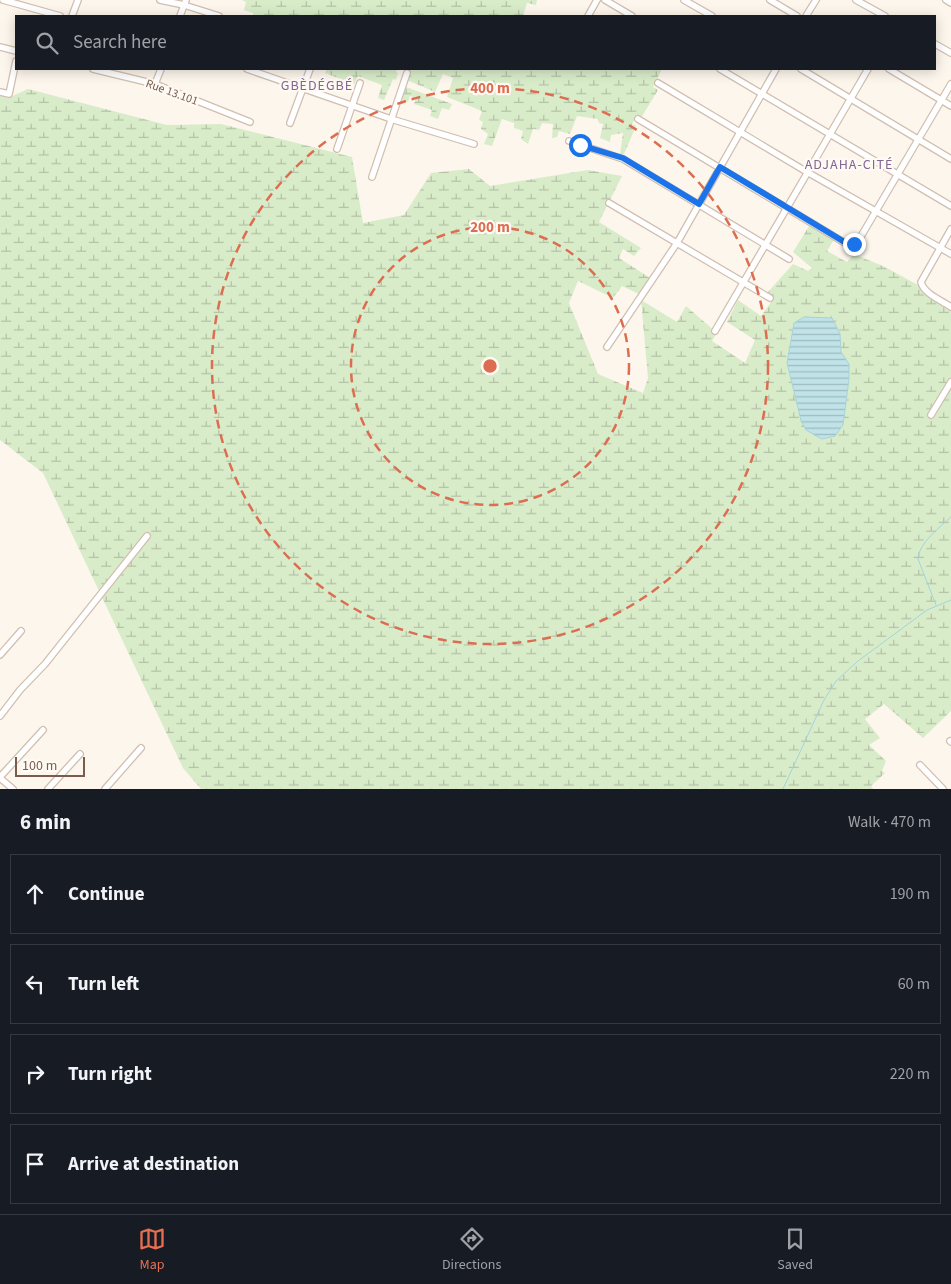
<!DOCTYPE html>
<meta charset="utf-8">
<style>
body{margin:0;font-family:"Source Sans 3",sans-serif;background:#242831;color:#f1f3f6}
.scale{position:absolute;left:15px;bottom:12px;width:70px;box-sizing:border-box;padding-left:5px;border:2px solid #7a5c4d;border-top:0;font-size:14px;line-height:18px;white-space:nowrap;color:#7a5c4d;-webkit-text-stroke:4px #fffaf3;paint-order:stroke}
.stop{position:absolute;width:15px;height:15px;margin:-11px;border:4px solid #1a73e8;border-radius:50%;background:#fff}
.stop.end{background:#1a73e8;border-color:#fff;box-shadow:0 1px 5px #0008}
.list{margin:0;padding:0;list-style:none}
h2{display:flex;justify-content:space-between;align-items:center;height:65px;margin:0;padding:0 20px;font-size:21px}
h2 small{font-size:16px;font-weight:400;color:#9ea1a6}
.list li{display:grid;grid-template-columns:32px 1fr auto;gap:15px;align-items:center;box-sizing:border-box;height:80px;margin:0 10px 10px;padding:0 10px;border:1px solid #363941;border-radius:0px}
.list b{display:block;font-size:19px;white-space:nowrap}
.list em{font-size:16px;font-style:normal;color:#9ea1a6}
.icon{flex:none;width:28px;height:28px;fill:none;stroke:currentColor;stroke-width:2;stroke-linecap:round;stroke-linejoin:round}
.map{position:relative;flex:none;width:951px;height:789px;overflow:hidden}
.search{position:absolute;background:#171b24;box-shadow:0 2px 12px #0003;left:15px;right:15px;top:15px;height:55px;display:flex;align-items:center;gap:12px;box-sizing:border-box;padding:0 18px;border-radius:0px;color:#9ea1a6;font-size:19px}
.sheet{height:425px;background:#171b24}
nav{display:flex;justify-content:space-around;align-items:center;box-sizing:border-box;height:70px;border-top:1px solid #363941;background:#171b24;font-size:14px;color:#9ea1a6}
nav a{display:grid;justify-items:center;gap:2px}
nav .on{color:#e76f51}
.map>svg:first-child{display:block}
.wetland{fill:url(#wetland-marsh);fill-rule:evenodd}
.water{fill:url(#water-rules);stroke:#a5d3da}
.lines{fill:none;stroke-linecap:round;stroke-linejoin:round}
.stream{stroke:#a5d3da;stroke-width:1}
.minor-casing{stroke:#d1beb0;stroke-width:8}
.minor{stroke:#fff;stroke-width:5.5}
.route{stroke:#1a73e8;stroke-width:6}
.ring{fill:none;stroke:#dc6d51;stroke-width:2.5;stroke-dasharray:9 6}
.labels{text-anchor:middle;stroke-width:4.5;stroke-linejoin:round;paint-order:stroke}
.street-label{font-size:12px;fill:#7a5c4d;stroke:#fffaf3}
.neighbourhood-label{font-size:14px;letter-spacing:1px;fill:#846695;stroke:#fffaf3}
.centre{fill:#dc6d51;stroke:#fffaf3;stroke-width:2.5}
.ring-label{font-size:15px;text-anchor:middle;font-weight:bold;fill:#dc6d51;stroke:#fffaf3;stroke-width:4.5;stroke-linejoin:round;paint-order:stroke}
</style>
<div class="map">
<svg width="951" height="789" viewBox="0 0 951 789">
<defs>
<pattern id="wetland-marsh" width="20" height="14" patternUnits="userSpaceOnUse" patternTransform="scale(1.25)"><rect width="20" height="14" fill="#d8ecc9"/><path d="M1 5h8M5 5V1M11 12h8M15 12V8" fill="none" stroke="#b4c2a5"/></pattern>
<pattern id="water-rules" width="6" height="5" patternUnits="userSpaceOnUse" patternTransform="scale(1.25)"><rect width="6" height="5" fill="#bfe3e8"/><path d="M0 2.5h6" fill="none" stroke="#a0bbbe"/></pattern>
</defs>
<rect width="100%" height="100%" fill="#fdf6ec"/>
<!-- wetland -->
<g class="wetland">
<polygon points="242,0 537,0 536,5 527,3 523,16 253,16 253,13 244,10 246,2"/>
<polygon points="327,69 397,69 396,72 398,73 396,80 393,79 384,100 378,98 382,85 358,76 354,84 325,73"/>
<polygon points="407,69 662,69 653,87 658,90 641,118 637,115 632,124 636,126 624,154 620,154 623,133 611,135 610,142 600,138 603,124 599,123 598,119 577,116 570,134 559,131 557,137 552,138 553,124 542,123 539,130 533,129 528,144 521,139 523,131 514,128 514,123 502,119 492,146 484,144 488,134 481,129 483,122 479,120 482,111 447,97 453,78 443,74 435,92 407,80 411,71 407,70"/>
<polygon points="406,87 452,104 449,110 442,108 438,119 430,116 432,110 414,104 416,98 410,96 408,102 401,99"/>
<path d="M28 89 167 125 221 124 352 157 363 223 404 215 431 173 469 169 490 186 588 170 622 176 599 222 641 248 634 256 623 249 619 258 650 278 639 294 622 286 613 298 578 281 569 303 598 374 643 393 648 378 641 300 677 322 686 306 717 333 712 341 745 363 755 340 727 322 738 300 761 316 774 298 768 292 793 264 808 271 812 268 793 252 811 223 835 238 827 251 847 262 854 254 885 267 951 303V711L923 738 884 704 865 719 880 738 869 745 886 761 882 771 885 773 871 786 873 789H201L183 768 43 473 0 440V95L8 98ZM794 323 840 334 841 352 849 364V379L843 425 801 421 787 363Z"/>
</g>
<!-- water -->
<polygon class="water" points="804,317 832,318 840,334 841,352 849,364 849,379 843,425 835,436 822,439 806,430 801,421 798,408 787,363 794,323"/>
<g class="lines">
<!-- stream -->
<g class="stream">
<path d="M936 605 918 559C918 544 941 526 951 517"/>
<polyline points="783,789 824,700 836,681 858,661 927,610 951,600"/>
</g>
<defs>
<g id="minor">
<polyline points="3,0 60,16"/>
<polyline points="160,0 184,5 219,16"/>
<polyline points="605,0 632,16"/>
<polyline points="684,0 712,16"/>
<polyline points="770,0 797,16"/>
<polyline points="856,0 885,16"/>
<polyline points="946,0 951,3"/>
<polyline points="72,16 78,0"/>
<polyline points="180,16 186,0"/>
<polyline points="588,16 597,0"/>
<polyline points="806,16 816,0"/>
<polyline points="935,44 951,53"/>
<polyline points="0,47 16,51"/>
<polyline points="93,69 155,84 250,122"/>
<polyline points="247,69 391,119 474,144"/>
<polyline points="720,69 951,206"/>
<polyline points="801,69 951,159"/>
<polyline points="889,69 951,106"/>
<polyline points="658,83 807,172 951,254"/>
<polyline points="155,84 161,69"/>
<polyline points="0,92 9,94 16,61"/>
<polyline points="638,119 845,243 854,244 860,238 951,84"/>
<polyline points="290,123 310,69"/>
<polyline points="569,141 623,159 789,259"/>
<polyline points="337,149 360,83"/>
<polyline points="372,177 407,73"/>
<polyline points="609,203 770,298"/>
<path d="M951 229 921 282C924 294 941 300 951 307"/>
<polyline points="715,331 868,69"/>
<polyline points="607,347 677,243 776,69"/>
<polyline points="931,415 951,382"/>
<polyline points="0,655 21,631"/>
<polyline points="0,716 20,690 45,664 147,536"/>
<polyline points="950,741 951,742"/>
<polyline points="920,765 943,789"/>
<polyline points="0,777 43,730"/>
<polyline points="0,778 13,789"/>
<polyline points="48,789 80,754"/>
<polyline points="105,789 141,748"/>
</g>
</defs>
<!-- minor casing -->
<use href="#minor" class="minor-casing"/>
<!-- minor -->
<use href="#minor" class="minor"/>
</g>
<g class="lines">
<!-- route -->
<polyline class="route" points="580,145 623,158 699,204 720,167 846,243 854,244"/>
</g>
<!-- distance rings -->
<g class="ring">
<circle cx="490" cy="366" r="139"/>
<circle cx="490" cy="366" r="278"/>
</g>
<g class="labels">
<!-- street labels -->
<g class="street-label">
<text transform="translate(172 92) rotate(20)" y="4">Rue 13.101</text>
</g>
<!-- neighbourhood labels -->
<g class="neighbourhood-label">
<text x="317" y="90">GBÈDÉGBÉ</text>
<text x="849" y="169">ADJAHA-CITÉ</text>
</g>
</g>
<circle cx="490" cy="366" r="8" class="centre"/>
<g class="ring-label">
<text x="490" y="93">400 m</text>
<text x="490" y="232">200 m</text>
</g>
</svg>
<div class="scale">100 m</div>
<div class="stop" style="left:580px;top:145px"></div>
<div class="stop end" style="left:854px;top:244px"></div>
<div class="search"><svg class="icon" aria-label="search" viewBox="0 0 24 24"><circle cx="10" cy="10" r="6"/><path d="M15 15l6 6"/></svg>Search here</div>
</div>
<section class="sheet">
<h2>6 min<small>Walk · 470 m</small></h2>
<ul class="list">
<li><svg class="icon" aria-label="ahead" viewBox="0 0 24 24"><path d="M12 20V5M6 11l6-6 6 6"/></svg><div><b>Continue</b></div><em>190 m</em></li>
<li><svg class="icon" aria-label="left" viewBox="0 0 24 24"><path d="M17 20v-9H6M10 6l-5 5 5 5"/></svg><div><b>Turn left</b></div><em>60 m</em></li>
<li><svg class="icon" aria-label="right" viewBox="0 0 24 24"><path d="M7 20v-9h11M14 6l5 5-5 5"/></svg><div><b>Turn right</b></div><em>220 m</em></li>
<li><svg class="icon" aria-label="arrive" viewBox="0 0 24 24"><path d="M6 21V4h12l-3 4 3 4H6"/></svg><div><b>Arrive at destination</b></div></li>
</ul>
</section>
<nav>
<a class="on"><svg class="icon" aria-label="map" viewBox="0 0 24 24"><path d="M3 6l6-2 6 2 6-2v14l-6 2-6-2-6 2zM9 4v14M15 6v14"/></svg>Map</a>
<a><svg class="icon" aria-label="directions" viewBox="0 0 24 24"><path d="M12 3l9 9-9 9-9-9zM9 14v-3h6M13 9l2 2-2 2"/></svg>Directions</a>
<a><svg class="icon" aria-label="saved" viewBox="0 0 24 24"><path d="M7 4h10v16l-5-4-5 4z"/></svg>Saved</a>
</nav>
